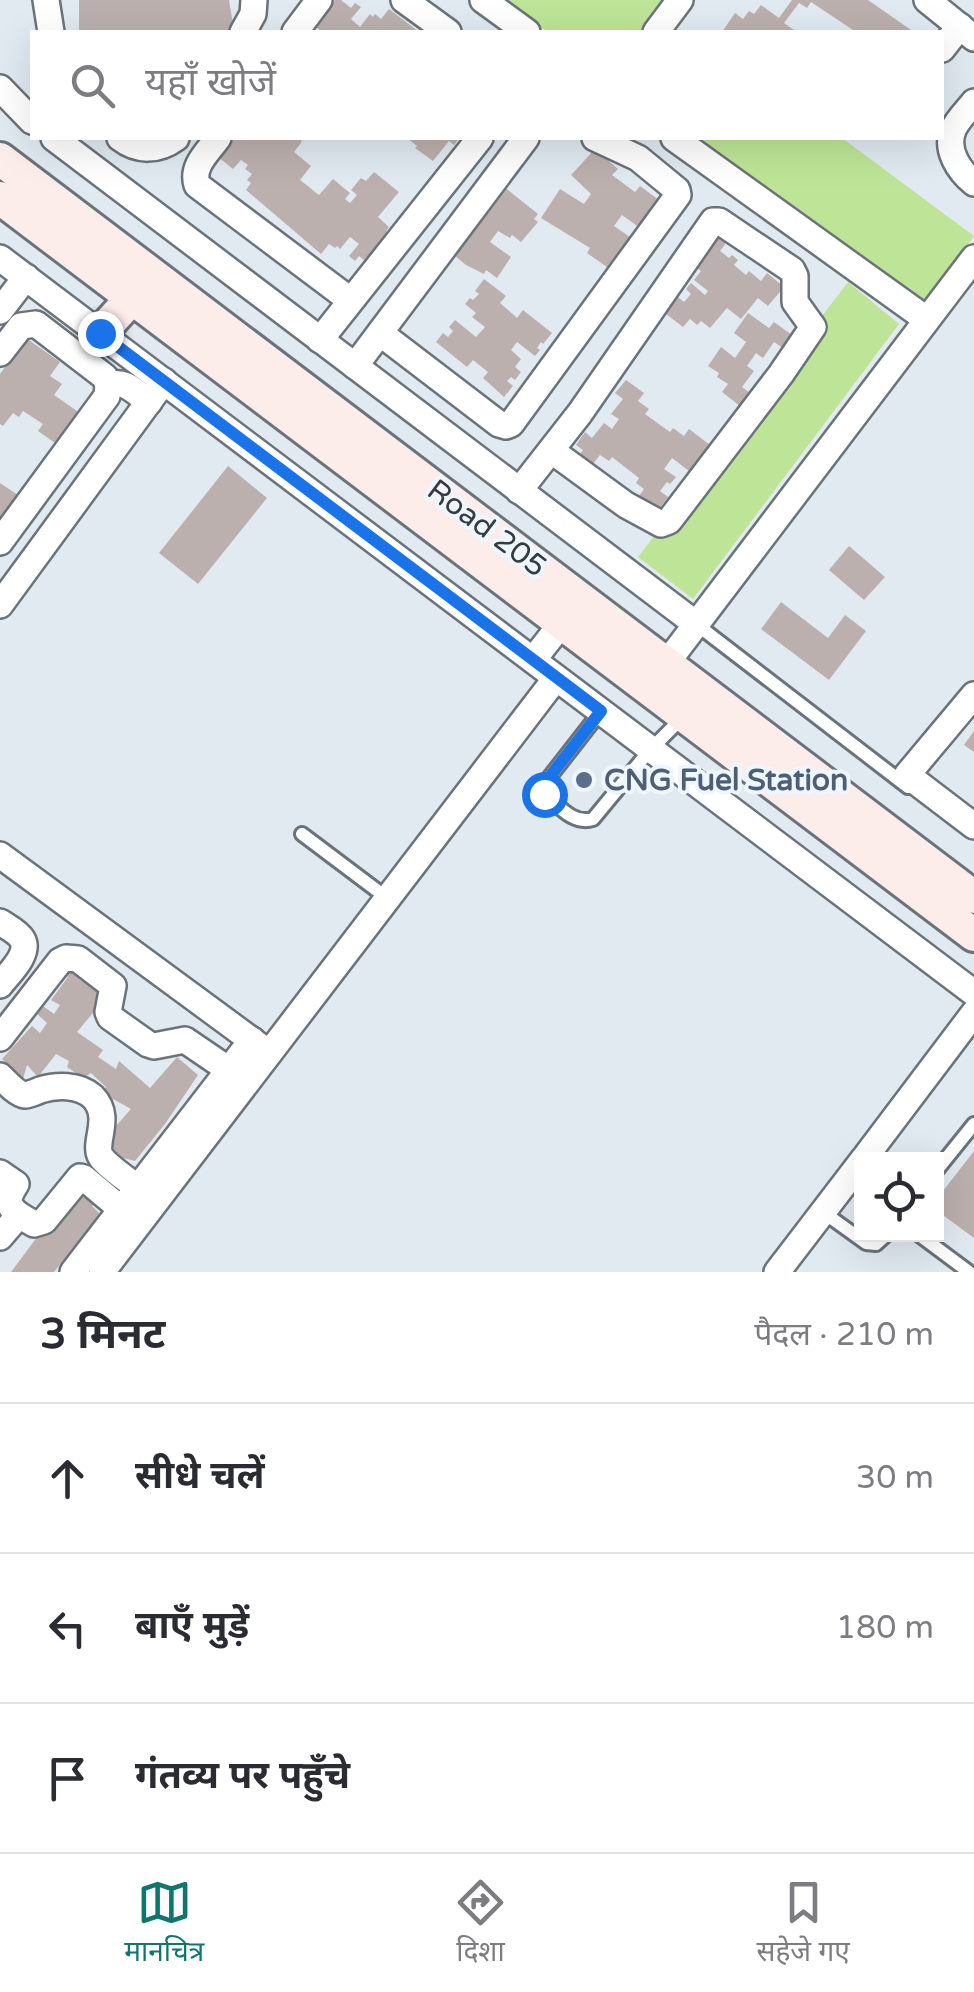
<!DOCTYPE html>
<html lang="hi">
<meta charset="utf-8">
<style>
body{margin:0;font-family:"Varela Round","Noto Sans Devanagari",sans-serif;background:#f2f2f3;color:#2b2b33}
.controls{position:absolute;right:30px;bottom:30px;display:grid;overflow:hidden;border-radius:0px;box-shadow:0 10px 40px #0002}
.controls button{width:90px;height:90px;display:grid;place-items:center;padding:0;border:0;border-bottom:2px solid #e1e1e2;background:#fff;color:#2b2b33;font:50px sans-serif}
.stop{position:absolute;width:30px;height:30px;margin:-22px;border:8px solid #1a73e8;border-radius:50%;background:#fff}
.stop.end{background:#1a73e8;border-color:#fff;box-shadow:0 2px 10px #0008}
.list{margin:0;padding:0;list-style:none}
h2{display:flex;justify-content:space-between;align-items:center;height:130px;margin:0;padding:0 40px;font-size:42px}
h2 small{font-size:32px;font-weight:400;color:#7c7c81}
.list li{display:grid;grid-template-columns:65px 1fr auto;gap:30px;align-items:center;box-sizing:border-box;height:150px;padding:0 40px;border-top:2px solid #e1e1e2}
.list b{display:block;font-size:38px;white-space:nowrap}
.list em{font-size:32px;font-style:normal;color:#7c7c81}
.icon{flex:none;width:55px;height:55px;fill:none;stroke:currentColor;stroke-width:2;stroke-linecap:round;stroke-linejoin:round}
.map{position:relative;flex:none;width:974px;height:1272px;overflow:hidden}
.search{position:absolute;background:#fff;box-shadow:0 10px 40px #0002;left:30px;right:30px;top:30px;height:110px;display:flex;align-items:center;gap:25px;box-sizing:border-box;padding:0 35px;border-radius:0px;color:#7c7c81;font-size:38px}
.sheet{height:580px;background:#fff}
nav{display:flex;justify-content:space-around;align-items:center;box-sizing:border-box;height:140px;border-top:2px solid #e1e1e2;background:#fff;font-size:28px;color:#7c7c81}
nav a{display:grid;justify-items:center;gap:5px}
nav .on{color:#0f766e}
.map>svg:first-child{display:block}
.green{fill:#bee597}
.building{fill:#bcb0ae}
.lines{fill:none;stroke-linecap:round;stroke-linejoin:round}
.service-casing{stroke:#6b737a;stroke-width:18}
.minor-casing{stroke:#6b737a;stroke-width:30}
.secondary-casing{stroke:#6b737a;stroke-width:38}
.service{stroke:#fff;stroke-width:12}
.minor{stroke:#fff;stroke-width:25}
.secondary{stroke:#fcecea;stroke-width:32}
.route{stroke:#1a73e8;stroke-width:12}
.service-dot{fill:#5c6f8a;stroke:#eef7ff;stroke-width:4}
.labels{text-anchor:middle;stroke-width:8;stroke-linejoin:round;paint-order:stroke}
.street-label{font-size:30px;fill:#383b3e;stroke:#eef7ff}
.service-label{font-size:30px;font-weight:bold;fill:#4e5e75;stroke:#eef7ff;text-anchor:start}
</style>
<div class="map">
<svg width="974" height="1272" viewBox="0 0 974 1272">
<rect width="100%" height="100%" fill="#e1eaf1"/>
<!-- green -->
<g class="green">
<polygon points="505,0 666,0 641,32 548,32"/>
<polygon points="699,138 842,138 974,236 923,304"/>
<polygon points="848,282 899,324 693,599 638,557"/>
</g>
<!-- building -->
<g class="building">
<polygon points="79,0 229,0 234,30 233,32 79,32"/>
<polygon points="335,0 341,0 351,8 355,3 361,7 351,19 360,27 370,14 373,17 375,14 381,19 389,9 419,32 322,32 315,26"/>
<polygon points="792,0 868,0 914,32 856,32 811,2 807,8 799,3 784,23 797,32 722,32 735,13 743,19 749,11 754,14 761,5 779,18"/>
<polygon points="226,138 302,138 301,143 294,152 311,166 300,180 319,195 333,179 350,193 345,199 350,203 357,195 351,190 361,178 366,181 374,172 399,192 378,217 389,227 386,231 396,239 372,267 359,256 355,261 349,256 359,244 350,237 340,249 337,246 335,248 329,244 321,254 246,190 251,183 247,180 252,174 245,169 248,165 241,160 233,169 213,153"/>
<polygon points="407,138 459,138 454,145 449,141 433,161 415,148 417,146"/>
<polygon points="595,149 618,169 612,175 635,192 640,186 659,200 640,228 622,215 614,226 630,237 607,267 587,253 590,248 541,218 560,189 584,204 591,194 571,175"/>
<polygon points="503,186 538,214 534,219 538,222 521,242 512,235 510,238 498,231 490,242 511,257 497,278 486,270 484,274 466,265 454,255"/>
<polygon points="713,232 726,243 720,251 729,258 732,255 738,260 734,265 746,275 749,271 761,281 767,273 784,287 768,306 758,298 741,319 727,308 710,328 701,321 697,325 690,319 683,327 661,310 674,294 684,302 691,294 686,289 691,283 705,295 708,291 694,280 701,271 697,268 704,260 696,253"/>
<polygon points="484,279 506,296 500,303 517,318 523,310 552,333 543,344 541,342 537,348 540,350 535,356 517,342 511,350 521,359 515,367 521,372 515,380 511,377 507,381 513,386 504,397 483,378 488,372 473,360 467,367 436,342 443,333 448,337 453,331 449,327 455,320 476,337 485,327 472,317 476,313 465,304 470,298 473,300 479,294 475,291"/>
<polygon points="748,313 769,328 774,322 792,335 783,348 774,342 763,358 756,353 747,366 754,371 742,387 750,393 740,406 722,392 728,384 717,377 719,373 708,366 721,347 735,358 746,342 734,333"/>
<polygon points="26,338 60,362 50,376 62,384 54,395 87,418 65,450 38,431 43,424 23,411 19,417 13,413 3,426 0,424 0,374"/>
<polygon points="626,380 644,393 638,401 649,409 645,414 670,432 673,428 684,436 689,429 710,445 689,471 672,458 664,469 676,477 670,484 667,482 660,491 668,497 658,510 639,496 644,489 636,483 639,478 612,457 609,461 600,455 593,464 580,454 583,450 576,445 585,432 592,438 604,423 612,429 619,419 611,414 623,399 615,393"/>
<polygon points="228,466 267,498 198,584 159,553"/>
<polygon points="0,483 24,499 0,529"/>
<polygon points="849,546 885,577 864,600 829,570"/>
<polygon points="781,602 828,638 845,615 866,631 829,680 761,629"/>
<polygon points="974,731 974,752 964,745"/>
<polygon points="70,960 108,995 77,1032 103,1050 98,1057 116,1069 119,1061 150,1088 177,1057 198,1075 165,1124 135,1161 115,1156 107,1136 131,1109 102,1093 106,1087 91,1073 83,1078 67,1067 69,1061 56,1054 38,1077 27,1065 23,1079 2,1059 32,1026 40,1033 47,1023 36,1013 43,1006 54,1014 60,1005 51,1000 68,977 59,972"/>
<polygon points="974,1151 974,1238 936,1210 936,1200"/>
<polygon points="73,1189 83,1198 89,1191 99,1198 92,1206 100,1214 54,1272 11,1272"/>
</g>
<g class="lines">
<defs>
<g id="service">
<polyline points="696,624 908,787"/>
<path d="M601 711 548 779 544 794C559 806 573 825 593 819L650 750 683 717"/>
<polyline points="302,834 387,898"/>
<polyline points="936,1171 974,1124"/>
<polyline points="823,1212 866,1243 876,1244 887,1234"/>
<polyline points="918,1234 969,1272"/>
</g>
<g id="minor">
<polyline points="46,0 51,32"/>
<polyline points="404,0 448,32"/>
<polyline points="483,0 527,32"/>
<polyline points="927,0 974,38"/>
<polyline points="243,32 253,14 254,0"/>
<polyline points="295,32 319,0"/>
<polyline points="656,32 680,0"/>
<polyline points="942,49 960,26"/>
<polyline points="0,88 32,121"/>
<path d="M974 102C968 110 957 120 953 130 945 150 959 171 974 183"/>
<polyline points="54,138 696,624"/>
<path d="M120 138C138 152 158 151 176 138"/>
<path d="M218 138C208 152 191 166 197 185L350 300"/>
<polyline points="674,138 926,319"/>
<polyline points="0,258 974,993"/>
<polyline points="0,311 26,277"/>
<polyline points="380,333 499,424 506,426 511,424 678,195 677,190 638,158 595,138"/>
<polyline points="320,340 480,138"/>
<polyline points="0,353 21,326 36,324 105,377 108,385 107,396 0,542"/>
<polyline points="355,366 526,138"/>
<path d="M108 385C125 379 135 392 149 402"/>
<polyline points="519,491 580,413 713,221 719,221 792,270 795,276 795,302 813,327 781,374 669,521 661,524 626,505 552,451"/>
<polyline points="0,605 164,381"/>
<polyline points="533,660 562,623"/>
<polyline points="666,664 974,258"/>
<polyline points="974,695 907,775 974,826"/>
<polyline points="0,855 269,1053"/>
<path d="M0 922C6 926 18 932 22 939 31 954 8 974 0 985"/>
<polyline points="0,1038 60,961 66,958 78,959 113,986 108,1012 110,1017 148,1044 154,1046 185,1040 229,1070"/>
<path d="M0 1076C6 1082 17 1094 25 1095 28 1095 38 1091 40 1090 56 1085 79 1084 93 1097 113 1118 92 1143 101 1157 108 1167 128 1180 138 1188"/>
<polyline points="863,1160 974,1013"/>
<path d="M0 1173 16 1184C7 1198 6 1205 19 1215"/>
<polyline points="0,1237 19,1215 34,1224 44,1221 80,1177 84,1178 121,1209"/>
<polyline points="73,1272 252,1040"/>
<polyline points="102,1272 556,678"/>
<polyline points="777,1272 862,1161"/>
</g>
<g id="secondary">
<polyline points="0,159 974,897"/>
<polyline points="0,198 974,935"/>
<polyline points="100,333 132,298"/>
</g>
</defs>
<!-- service casing -->
<use href="#service" class="service-casing"/>
<!-- minor casing -->
<use href="#minor" class="minor-casing"/>
<!-- secondary casing -->
<use href="#secondary" class="secondary-casing"/>
<!-- service -->
<use href="#service" class="service"/>
<!-- minor -->
<use href="#minor" class="minor"/>
<!-- secondary -->
<use href="#secondary" class="secondary"/>
</g>
<g class="lines">
<!-- route -->
<polyline class="route" points="100,333 601,711 548,779 544,794"/>
</g>
<!-- markers -->
<circle class="service-dot" cx="584" cy="780" r="10"/>
<g class="labels">
<!-- street labels -->
<g class="street-label">
<text transform="translate(487 528) rotate(37)" y="10">Road 205</text>
</g>
<!-- service labels -->
<g class="service-label">
<text x="604" y="790">CNG Fuel Station</text>
</g>
</g>
</svg>
<div class="controls">
<button><svg class="icon" aria-label="locate" viewBox="0 0 24 24"><circle cx="12" cy="12" r="6"/><path d="M12 2v4M12 18v4M2 12h4M18 12h4"/></svg></button>
</div>
<div class="stop" style="left:544px;top:794px"></div>
<div class="stop end" style="left:100px;top:333px"></div>
<div class="search"><svg class="icon" aria-label="search" viewBox="0 0 24 24"><circle cx="10" cy="10" r="6"/><path d="M15 15l6 6"/></svg>यहाँ खोजें</div>
</div>
<section class="sheet">
<h2>3 मिनट<small>पैदल · 210 m</small></h2>
<ul class="list">
<li><svg class="icon" aria-label="ahead" viewBox="0 0 24 24"><path d="M12 20V5M6 11l6-6 6 6"/></svg><div><b>सीधे चलें</b></div><em>30 m</em></li>
<li><svg class="icon" aria-label="left" viewBox="0 0 24 24"><path d="M17 20v-9H6M10 6l-5 5 5 5"/></svg><div><b>बाएँ मुड़ें</b></div><em>180 m</em></li>
<li><svg class="icon" aria-label="arrive" viewBox="0 0 24 24"><path d="M6 21V4h12l-3 4 3 4H6"/></svg><div><b>गंतव्य पर पहुँचे</b></div></li>
</ul>
</section>
<nav>
<a class="on"><svg class="icon" aria-label="map" viewBox="0 0 24 24"><path d="M3 6l6-2 6 2 6-2v14l-6 2-6-2-6 2zM9 4v14M15 6v14"/></svg>मानचित्र</a>
<a><svg class="icon" aria-label="directions" viewBox="0 0 24 24"><path d="M12 3l9 9-9 9-9-9zM9 14v-3h6M13 9l2 2-2 2"/></svg>दिशा</a>
<a><svg class="icon" aria-label="saved" viewBox="0 0 24 24"><path d="M7 4h10v16l-5-4-5 4z"/></svg>सहेजे गए</a>
</nav>
